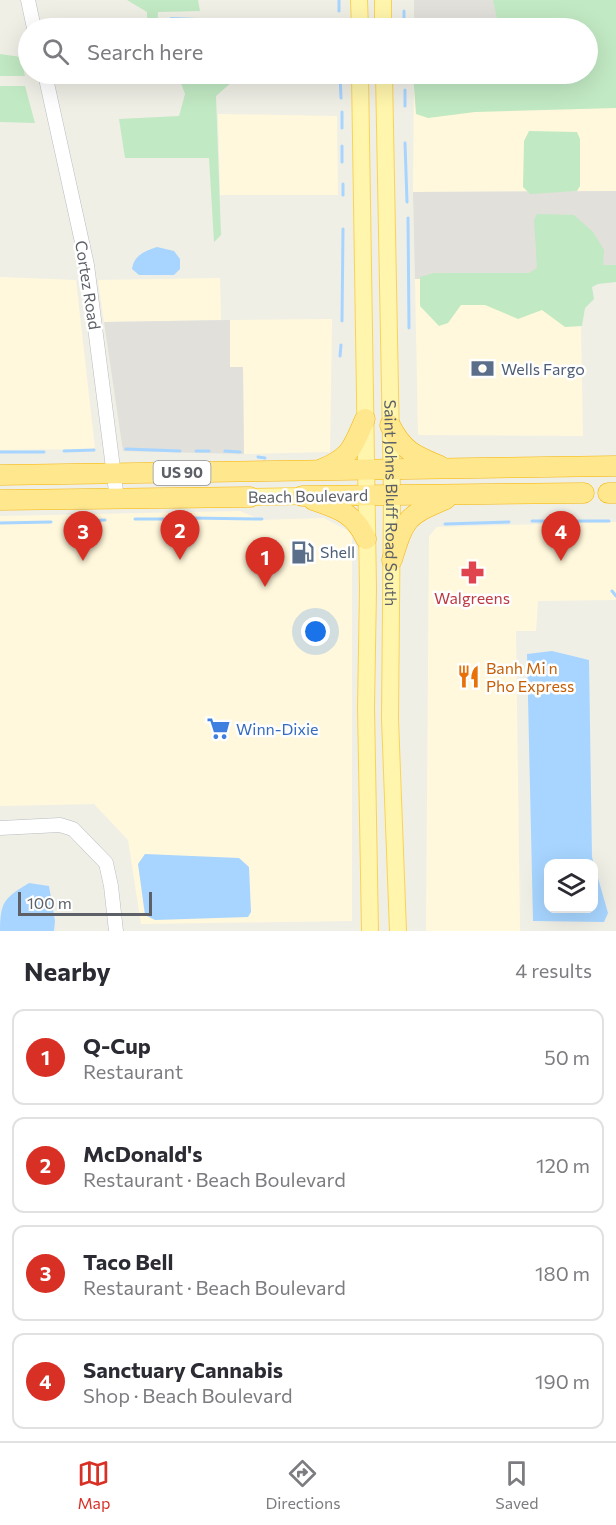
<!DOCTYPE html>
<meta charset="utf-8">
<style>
body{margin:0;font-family:Commissioner,sans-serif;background:#f2f2f3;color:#2b2b33}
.controls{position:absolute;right:18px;bottom:18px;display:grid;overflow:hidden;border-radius:12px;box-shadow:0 6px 24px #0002}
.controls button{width:54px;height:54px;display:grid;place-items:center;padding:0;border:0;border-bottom:2px solid #e1e1e2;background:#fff;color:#2b2b33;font:30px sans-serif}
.scale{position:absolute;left:18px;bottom:15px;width:134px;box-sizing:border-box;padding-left:6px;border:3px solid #5d6167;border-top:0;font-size:16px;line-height:21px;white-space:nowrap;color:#5d6167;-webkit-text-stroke:4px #fff;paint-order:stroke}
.you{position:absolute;left:316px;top:632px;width:21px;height:21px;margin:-15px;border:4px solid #fff;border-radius:50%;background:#1a73e8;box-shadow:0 0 0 9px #1a73e833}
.badge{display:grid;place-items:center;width:39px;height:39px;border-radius:50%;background:#d93025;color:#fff;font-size:20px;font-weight:700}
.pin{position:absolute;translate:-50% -50px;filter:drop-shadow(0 2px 3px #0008)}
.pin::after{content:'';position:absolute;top:32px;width:21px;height:18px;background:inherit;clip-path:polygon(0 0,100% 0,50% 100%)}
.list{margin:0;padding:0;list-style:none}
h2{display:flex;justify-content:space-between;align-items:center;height:78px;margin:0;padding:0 24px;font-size:26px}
h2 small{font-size:20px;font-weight:400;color:#7c7c81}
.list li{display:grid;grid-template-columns:39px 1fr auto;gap:18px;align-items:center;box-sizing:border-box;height:96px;margin:0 12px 12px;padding:0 12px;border:2px solid #e1e1e2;border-radius:12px}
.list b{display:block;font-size:22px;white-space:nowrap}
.list p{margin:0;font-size:20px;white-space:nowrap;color:#7c7c81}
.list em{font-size:20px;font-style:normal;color:#7c7c81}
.icon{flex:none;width:33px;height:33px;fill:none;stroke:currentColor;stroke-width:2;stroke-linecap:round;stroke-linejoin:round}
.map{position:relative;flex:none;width:616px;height:931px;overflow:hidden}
.search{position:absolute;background:#fff;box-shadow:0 6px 24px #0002;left:18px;right:18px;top:18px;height:66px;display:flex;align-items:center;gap:15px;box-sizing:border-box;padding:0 21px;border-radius:33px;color:#7c7c81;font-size:22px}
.sheet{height:510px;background:#fff}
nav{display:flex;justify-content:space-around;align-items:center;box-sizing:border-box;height:84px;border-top:2px solid #e1e1e2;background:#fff;font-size:16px;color:#7c7c81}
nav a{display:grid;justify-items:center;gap:3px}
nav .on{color:#d93025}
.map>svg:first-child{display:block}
.commercial{fill:#fff8dc}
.industrial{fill:#e1e0da}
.green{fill:#c1e9c3}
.water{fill:#a7d5ff;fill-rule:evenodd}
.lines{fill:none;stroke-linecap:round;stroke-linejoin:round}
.stream{stroke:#a7d5ff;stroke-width:3}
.minor-casing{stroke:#b8bbc0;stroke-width:15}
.major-casing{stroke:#fad355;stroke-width:18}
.highway-casing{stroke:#f6b400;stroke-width:21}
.minor{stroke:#fff;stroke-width:14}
.major{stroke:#fff5ac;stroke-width:16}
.highway{stroke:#ffe78e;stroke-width:20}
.labels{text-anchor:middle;stroke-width:5;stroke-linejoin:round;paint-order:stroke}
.shield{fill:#fff;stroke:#8e9095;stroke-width:1.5}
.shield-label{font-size:15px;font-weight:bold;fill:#5d6167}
.street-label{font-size:16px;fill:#5d6167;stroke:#fff}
.service-label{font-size:16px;fill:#4e5e75;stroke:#fff;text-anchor:start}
.health-label{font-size:16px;fill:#be3a42;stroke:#fff}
.food-label{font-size:16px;fill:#c56008;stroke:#fff;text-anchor:start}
.shop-label{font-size:16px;fill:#366cbe;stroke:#fff;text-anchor:start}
</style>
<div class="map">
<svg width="616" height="931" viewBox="0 0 616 931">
<rect width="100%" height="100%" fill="#f0efe6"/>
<!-- commercial -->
<g class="commercial">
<polygon points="616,58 616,191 413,192 414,74 588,74"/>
<polygon points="218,114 337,116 338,195 220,195"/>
<polygon points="580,276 583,436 418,435 415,279"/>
<polygon points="0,277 76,280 95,449 0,450"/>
<polygon points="220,278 221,320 104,322 98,280"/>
<polygon points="332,319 330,452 244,454 243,368 230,368 230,320"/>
<polygon points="240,511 261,520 324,518 352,533 352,921 141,924 128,840 94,804 0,806 0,516"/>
<polygon points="616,522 616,600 538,601 536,631 516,631 520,931 426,931 429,536 437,527"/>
</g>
<!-- industrial -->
<g class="industrial">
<polygon points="414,0 616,0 588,28 414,28"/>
<polygon points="616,191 616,276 415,279 413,192"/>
<polygon points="230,320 230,367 243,367 244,454 123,451 104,322"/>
</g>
<!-- green -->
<g class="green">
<polygon points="127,0 198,0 200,11 158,12 157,28 147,28 147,12"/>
<polygon points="493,0 616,0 616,108 475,112 428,118 416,114 413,74 588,74 588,28 499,28"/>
<polygon points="0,54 21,57 25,76 0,76"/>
<polygon points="54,74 241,74 216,96 221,235 214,242 209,158 125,158 119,119 179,116 185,94 179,78 55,81"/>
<polygon points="0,86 25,86 35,123 0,122"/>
<polygon points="529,131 577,132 580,139 580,186 577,191 530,194 523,187 524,141"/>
<polygon points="537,214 574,215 593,232 604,250 603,265 616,265 616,282 598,284 592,287 594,299 585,308 582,326 565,327 542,310 518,319 485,305 461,305 448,323 439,326 420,306 420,277 434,273 529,273 537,268 534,220"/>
</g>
<!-- water -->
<g class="water">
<polygon points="171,17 197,18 199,28 164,28 164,22"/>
<path d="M157 247 174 251 180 259V269L174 275H139L132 269C134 255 145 251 157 247Z"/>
<path d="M552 651 589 660 592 857 608 913 604 922 533 921 527 654ZM548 864H594V908H548Z"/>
<polygon points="145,854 239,858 249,867 251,912 248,917 155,920 145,915 138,864"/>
<path d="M29 883 49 886 55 921 54 931H0C0 902 4 898 29 883Z"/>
</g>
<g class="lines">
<!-- stream -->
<g class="stream">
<polyline points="339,0 339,11"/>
<polyline points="404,26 404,11"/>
<polyline points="340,74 341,98"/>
<polyline points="405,90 405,106"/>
<polyline points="342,112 342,128"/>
<polyline points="405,143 407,202"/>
<polyline points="342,146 342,162"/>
<polyline points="343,184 343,195"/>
<polyline points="408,218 409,328"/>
<polyline points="342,321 343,229"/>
<polyline points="340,356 341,345"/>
<polyline points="126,449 180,451"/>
<polyline points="64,451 94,450"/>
<polyline points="196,451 209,451"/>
<polyline points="225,451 240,452"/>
<polyline points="0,452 44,452"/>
<polyline points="258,457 265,458"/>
<polyline points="191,518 262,519"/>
<polyline points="135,519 167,519"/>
<polyline points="81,521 105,520"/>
<polyline points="532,521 609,521"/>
<polyline points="0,523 51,522"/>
<polyline points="445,524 509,522"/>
<polyline points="612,591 616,596"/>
</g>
<defs>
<g id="minor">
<polyline points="28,0 34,28"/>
<polyline points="45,74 87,265 117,499"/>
<polyline points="0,828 60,825 73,829 106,863 111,886 116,931"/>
</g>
<g id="major">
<polyline points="359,0 360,28"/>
<polyline points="383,0 383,28"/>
<polyline points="360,74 368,589 366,707 370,931"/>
<path id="s1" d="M384 74 392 495 390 719 398 931"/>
<polyline points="250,497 302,496"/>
</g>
<g id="highway">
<path d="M390 425C403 451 414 455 440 466"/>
<path d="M322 469C352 456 352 448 365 419"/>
<polyline points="0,475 616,466"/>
<polyline points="608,493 616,493"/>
<polyline points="302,496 584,493"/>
<polyline points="0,500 250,497"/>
<path d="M313 500C339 509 354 513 366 539"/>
<path d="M392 560C405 518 406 516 446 499"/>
</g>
</defs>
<!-- minor casing -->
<use href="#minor" class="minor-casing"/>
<!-- major casing -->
<use href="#major" class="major-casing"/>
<!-- highway casing -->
<use href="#highway" class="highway-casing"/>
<!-- minor -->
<use href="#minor" class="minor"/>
<!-- major -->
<use href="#major" class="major"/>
<!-- highway -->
<use href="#highway" class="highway"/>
</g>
<!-- icons -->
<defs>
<symbol id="bank-bare" viewBox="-9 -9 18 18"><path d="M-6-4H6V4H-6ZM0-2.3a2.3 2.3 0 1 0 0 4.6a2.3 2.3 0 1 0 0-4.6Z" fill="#5c6f8a" stroke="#fff" stroke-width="2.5" paint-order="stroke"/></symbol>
<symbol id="fuel-bare" viewBox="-9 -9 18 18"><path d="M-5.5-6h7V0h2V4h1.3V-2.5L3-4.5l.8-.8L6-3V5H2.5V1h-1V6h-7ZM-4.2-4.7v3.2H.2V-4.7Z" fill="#5c6f8a" stroke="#fff" stroke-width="2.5" paint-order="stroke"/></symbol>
<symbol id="pharmacy-bare" viewBox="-9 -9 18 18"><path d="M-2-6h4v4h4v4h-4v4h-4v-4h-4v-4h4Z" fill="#e0444e" stroke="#fff" stroke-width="2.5" paint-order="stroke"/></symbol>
<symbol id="restaurant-bare" viewBox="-9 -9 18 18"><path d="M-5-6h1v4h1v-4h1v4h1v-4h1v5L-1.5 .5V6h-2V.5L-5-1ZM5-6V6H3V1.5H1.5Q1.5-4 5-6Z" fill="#e8710a" stroke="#fff" stroke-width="2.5" paint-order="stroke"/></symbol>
<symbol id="supermarket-bare" viewBox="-9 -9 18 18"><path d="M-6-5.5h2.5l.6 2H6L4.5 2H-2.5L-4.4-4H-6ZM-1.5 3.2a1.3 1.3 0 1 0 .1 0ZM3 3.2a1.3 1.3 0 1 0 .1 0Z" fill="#3f7fe0" stroke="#fff" stroke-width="2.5" paint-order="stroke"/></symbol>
</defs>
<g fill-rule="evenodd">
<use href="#bank-bare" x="466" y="352" width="33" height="33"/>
<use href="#fuel-bare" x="286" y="536" width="33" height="33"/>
<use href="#pharmacy-bare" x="456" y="556" width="33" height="33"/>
<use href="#restaurant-bare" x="452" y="660" width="33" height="33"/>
<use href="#supermarket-bare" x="202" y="712" width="33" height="33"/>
</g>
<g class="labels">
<!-- shield labels -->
<rect class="shield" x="153.5" y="461" width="57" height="24" rx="4.5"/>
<g class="shield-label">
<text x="182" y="478">US 90</text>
</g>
<!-- street labels -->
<g class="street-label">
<text transform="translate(88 285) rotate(81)" y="6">Cortez Road</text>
<text transform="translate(308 496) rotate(-1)" y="6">Beach Boulevard</text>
<text dy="6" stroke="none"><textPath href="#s1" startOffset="429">Saint Johns Bluff Road South</textPath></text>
</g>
<!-- service labels -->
<g class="service-label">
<text x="501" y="375">Wells Fargo</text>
<text x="320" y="558">Shell</text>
</g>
<!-- health labels -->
<g class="health-label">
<text x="472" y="604">Walgreens</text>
</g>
<!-- food labels -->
<g class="food-label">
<text x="486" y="674">Banh Mi n<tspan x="486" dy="18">Pho Express</tspan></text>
</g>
<!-- shop labels -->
<g class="shop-label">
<text x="236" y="735">Winn-Dixie</text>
</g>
</g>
</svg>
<div class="controls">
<button><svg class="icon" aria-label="layers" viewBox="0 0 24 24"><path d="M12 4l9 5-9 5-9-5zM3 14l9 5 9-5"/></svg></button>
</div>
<div class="scale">100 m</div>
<div class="you"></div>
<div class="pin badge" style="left:265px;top:587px">1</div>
<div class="pin badge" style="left:180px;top:560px">2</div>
<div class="pin badge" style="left:83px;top:561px">3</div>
<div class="pin badge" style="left:561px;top:561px">4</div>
<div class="search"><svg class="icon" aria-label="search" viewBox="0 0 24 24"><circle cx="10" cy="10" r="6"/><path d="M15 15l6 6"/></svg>Search here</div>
</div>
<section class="sheet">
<h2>Nearby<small>4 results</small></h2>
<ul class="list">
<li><span class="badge">1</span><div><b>Q-Cup</b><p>Restaurant</p></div><em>50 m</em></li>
<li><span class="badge">2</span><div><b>McDonald's</b><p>Restaurant · Beach Boulevard</p></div><em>120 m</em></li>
<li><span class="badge">3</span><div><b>Taco Bell</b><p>Restaurant · Beach Boulevard</p></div><em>180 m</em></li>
<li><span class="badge">4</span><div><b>Sanctuary Cannabis</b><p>Shop · Beach Boulevard</p></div><em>190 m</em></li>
</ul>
</section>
<nav>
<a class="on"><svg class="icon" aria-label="map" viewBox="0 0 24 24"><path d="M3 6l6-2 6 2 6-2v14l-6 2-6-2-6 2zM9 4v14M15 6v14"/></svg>Map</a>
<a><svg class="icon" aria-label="directions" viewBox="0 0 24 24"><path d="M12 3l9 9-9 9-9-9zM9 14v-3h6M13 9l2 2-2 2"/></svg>Directions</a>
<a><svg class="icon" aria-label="saved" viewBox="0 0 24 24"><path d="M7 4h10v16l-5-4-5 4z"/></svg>Saved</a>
</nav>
